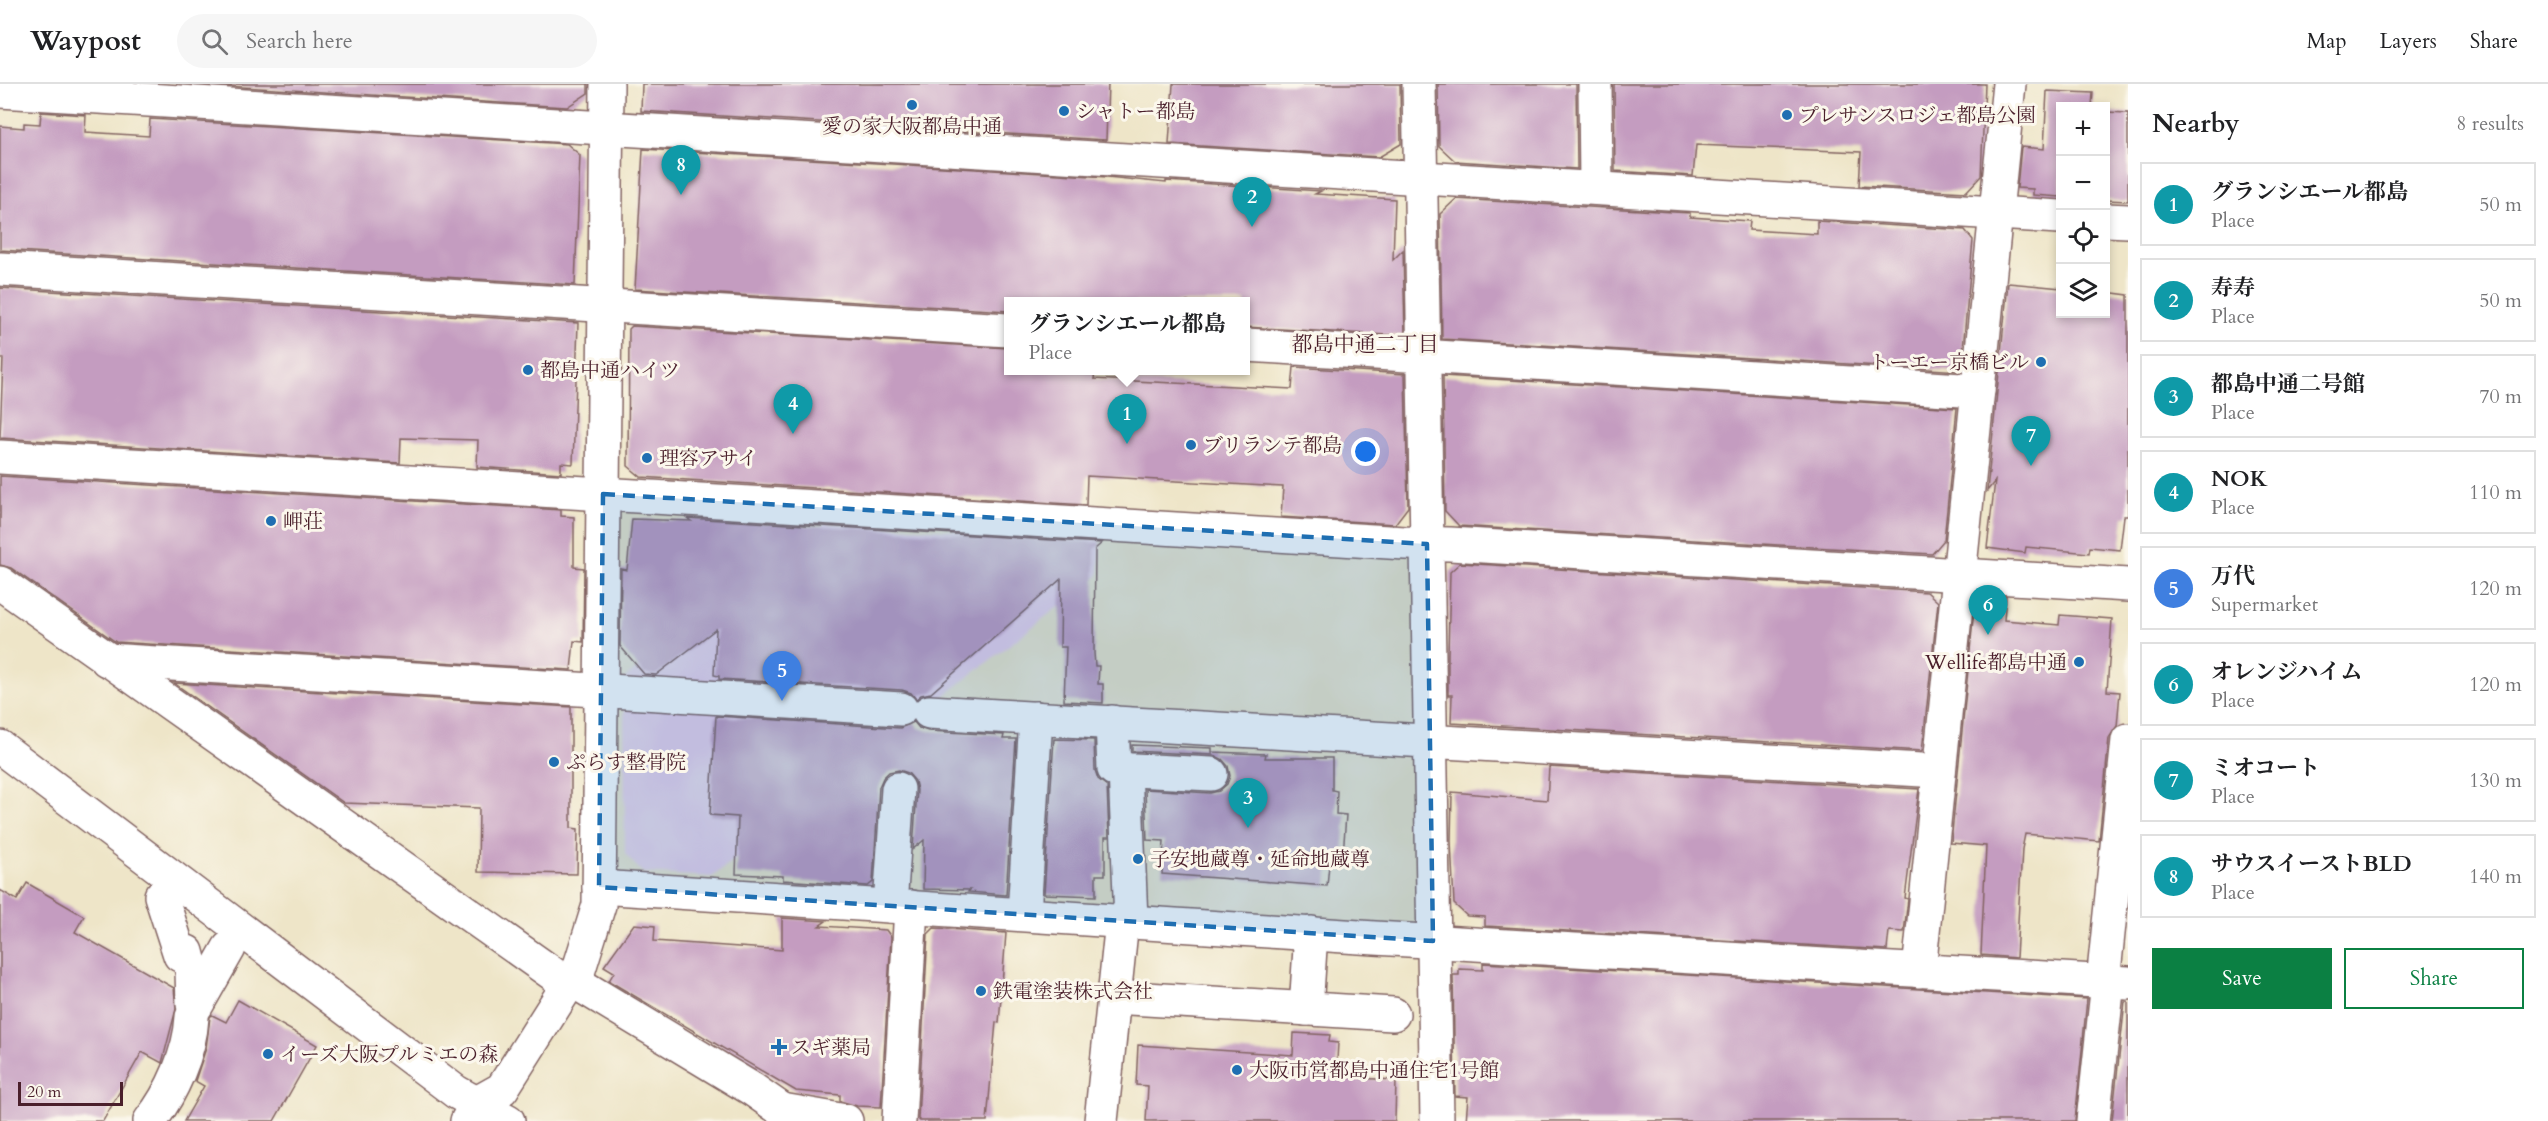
<!DOCTYPE html>
<meta charset="utf-8">
<style>
body{margin:0;font-family:Cardo,"Noto Serif JP",serif;background:#f6f6f6;color:#202124}
.controls{position:absolute;right:18px;top:18px;display:grid;overflow:hidden;border-radius:0px;box-shadow:0 3px 9px #0003}
.controls button{width:54px;height:54px;display:grid;place-items:center;padding:0;border:0;border-bottom:2px solid #e0e0e0;background:#fff;color:#202124;font:30px sans-serif}
.scale{position:absolute;left:18px;bottom:15px;width:105px;box-sizing:border-box;padding-left:6px;border:3px solid #4a1f2b;border-top:0;font-size:16px;line-height:21px;white-space:nowrap;color:#4a1f2b;-webkit-text-stroke:4px #fbf7ec;paint-order:stroke}
.you{position:absolute;left:1366px;top:368px;width:21px;height:21px;margin:-15px;border:4px solid #fff;border-radius:50%;background:#1a73e8;box-shadow:0 0 0 9px #1a73e833}
.badge{display:grid;place-items:center;width:39px;height:39px;border-radius:50%;background:#0b8043;color:#fff;font-size:20px;font-weight:700}
.pin{position:absolute;translate:-50% -50px;filter:drop-shadow(0 2px 3px #0008)}
.pin::after{content:'';position:absolute;top:32px;width:21px;height:18px;background:inherit;clip-path:polygon(0 0,100% 0,50% 100%)}
.popup{position:absolute;left:1004px;top:213px;width:246px;height:78px;box-sizing:border-box;display:grid;place-content:center;border-radius:0px;background:#fff;filter:drop-shadow(0 2px 4px #0005);font-size:20px;white-space:nowrap;color:#757577}
.popup b{font-size:22px;color:#202124}
.popup::after{content:'';position:absolute;left:50%;top:100%;margin-left:-12px;border:12px solid transparent;border-top-color:#fff}
.list{margin:0;padding:0;list-style:none}
h2{display:flex;justify-content:space-between;align-items:center;height:78px;margin:0;padding:0 24px;font-size:26px}
h2 small{font-size:20px;font-weight:400;color:#757577}
.list li{display:grid;grid-template-columns:39px 1fr auto;gap:18px;align-items:center;box-sizing:border-box;height:84px;margin:0 12px 12px;padding:0 12px;border:2px solid #e0e0e0;border-radius:0px}
.list b{display:block;font-size:22px;white-space:nowrap}
.list p{margin:0;font-size:20px;white-space:nowrap;color:#757577}
.list em{font-size:20px;font-style:normal;color:#757577}
.actions{display:flex;gap:12px;padding:18px 24px}
.actions a{flex:1;padding:14px 0;border:2px solid #0b8043;border-radius:0px;text-align:center;font-size:21px;color:#0b8043}
.actions .main{background:#0b8043;color:#fff}
.icon{flex:none;width:33px;height:33px;fill:none;stroke:currentColor;stroke-width:2;stroke-linecap:round;stroke-linejoin:round}
.map{position:relative;flex:none;width:2128px;height:1037px;overflow:hidden}
header{display:flex;align-items:center;gap:36px;box-sizing:border-box;height:84px;padding:0 30px;background:#fff;border-bottom:2px solid #e0e0e0}
header strong{font-size:28px}
nav{display:flex;gap:33px;margin-inline-start:auto;font-size:21px}
.search{width:420px;height:54px;background:#f6f6f6;display:flex;align-items:center;gap:15px;box-sizing:border-box;padding:0 21px;border-radius:33px;color:#757577;font-size:22px}
main{display:flex}
aside{flex:1;background:#fff}
.map>svg:first-child{display:block}
.built{fill:#ecd1ea}
.building{fill:#c49cc0}
.lines{fill:none;stroke-linecap:round;stroke-linejoin:round}
.minor-casing{stroke:#836462;stroke-width:36}
.minor{stroke:#fff;stroke-width:33}
.marked{fill:#1f6fb2;fill-opacity:0.2;stroke:#1f6fb2;stroke-width:4.5;stroke-dasharray:12 8;stroke-linejoin:round}
.poi-dot{fill:#1f6fb2;stroke:#fbf7ec;stroke-width:2}
.labels{text-anchor:middle;stroke-width:6;stroke-linejoin:round;paint-order:stroke}
.poi-label{font-size:20px;fill:#4a1f2b;stroke:#fbf7ec;text-anchor:start}
.neighbourhood-label{font-size:21px;fill:#4a1f2b;stroke:#fbf7ec}
</style>
<header>
<strong>Waypost</strong>
<div class="search"><svg class="icon" aria-label="search" viewBox="0 0 24 24"><circle cx="10" cy="10" r="6"/><path d="M15 15l6 6"/></svg>Search here</div>
<nav><a>Map</a><a>Layers</a><a>Share</a></nav>
</header>
<main>
<div class="map">
<svg width="2128" height="1037" viewBox="0 0 2128 1037">
<rect width="100%" height="100%" fill="#fbf7ec"/>
<filter id="ink" filterUnits="userSpaceOnUse"><feTurbulence type="fractalNoise" baseFrequency=".0167" numOctaves="2"/><feDisplacementMap in="SourceGraphic" scale="12" xChannelSelector="R" yChannelSelector="G"/><feConvolveMatrix kernelMatrix="1 2 1 2 8 2 1 2 1" color-interpolation-filters="sRGB"/></filter>
<filter id="wash" filterUnits="userSpaceOnUse"><feTurbulence type="fractalNoise" baseFrequency=".008" numOctaves="4" result="noise"/><feDisplacementMap in="SourceGraphic" scale="24" xChannelSelector="R" yChannelSelector="G"/><feGaussianBlur stdDeviation="1.35" result="paint"/><feColorMatrix in="noise" values="0 0 0 0 0 0 0 0 0 0 0 0 0 0 0 0 0 1.4 0 .05"/><feComposite in="paint" operator="in"/></filter>
<g filter="url(#wash)">
<rect width="100%" height="100%" fill="#eee5c8"/>
<!-- built -->
<polygon class="built" points="825,439 1100,455 1099,491 712,793 643,789 625,770 624,595"/>
<g id="blocks">
<!-- building -->
<g class="building">
<polygon points="193,0 588,0 588,9 567,23"/>
<polygon points="642,0 1108,0 1106,56 641,27"/>
<polygon points="1173,0 1400,0 1401,60 1379,73 1169,60"/>
<polygon points="1438,0 1576,0 1577,85 1455,77 1439,62"/>
<polygon points="1614,0 1985,0 1981,92 1966,108 1859,102 1861,68 1696,61 1693,92 1615,87"/>
<polygon points="2047,7 2093,9 2092,22 2061,22 2061,113 2033,111 2033,105 2017,104 2021,63 2044,65"/>
<polygon points="41,28 86,31 85,48 149,52 150,35 567,60 580,71 575,201 0,166 0,42 24,44 24,39 40,40"/>
<polygon points="2106,28 2128,29 2128,117 2106,116"/>
<polygon points="643,65 1107,93 1166,99 1166,97 1321,107 1315,110 1395,115 1393,176 1403,166 1405,252 1245,243 1245,218 1008,218 1008,227 635,205"/>
<polygon points="1456,115 1690,129 1690,133 1750,137 1749,146 1817,150 1817,137 1965,146 1973,156 1961,287 1442,255 1440,130"/>
<polygon points="2008,199 2061,204 2061,230 2106,230 2106,208 2128,211 2128,432 2124,432 2120,466 2090,463 2089,469 2026,463 2025,469 1987,464 1995,397 1987,407"/>
<polygon points="0,204 578,239 573,380 561,379 561,389 477,383 478,356 401,354 400,379 0,354 3,274 0,273"/>
<polygon points="632,242 1008,264 1008,286 1095,286 1094,295 1292,305 1294,283 1405,290 1408,423 1395,440 1281,433 1283,403 1087,392 1086,421 641,393 628,382 629,245"/>
<polygon points="1443,292 1957,324 1944,456 1932,470 1459,442 1445,427"/>
<polygon points="0,392 561,426 561,432 574,433 574,483 584,484 583,558 574,557 571,586 116,558 11,484 0,481"/>
<polygon points="687,434 1102,459 1095,465 1094,569 1095,582 1099,582 1098,600 1103,600 1103,619 1064,617 1066,563 1060,563 1061,495 931,609 921,611 916,615 911,609 902,606 719,595 719,592 714,591 716,545 656,591 644,590 620,562 621,485 627,486 632,435 691,437"/>
<polygon points="1460,479 1927,508 1938,518 1922,667 1451,639 1452,611 1448,611 1448,571 1450,488"/>
<polygon points="1980,511 2006,512 2004,536 2059,541 2060,531 2112,535 2107,607 2120,608 2117,642 2109,654 2099,757 2025,750 2022,765 2016,874 1981,871 1986,762 1951,759 1975,516"/>
<polygon points="174,599 571,623 571,744 578,745 577,790 478,788 479,724 344,719"/>
<polygon points="716,632 900,644 914,638 919,644 928,647 1004,651 1003,655 1016,655 1006,811 968,808 970,806 923,805 924,756 913,765 917,706 915,697 908,689 899,686 889,688 883,694 879,703 873,798 868,802 783,796 783,792 736,790 738,733 710,731"/>
<polygon points="1054,655 1094,656 1095,686 1098,695 1107,702 1109,753 1105,753 1105,791 1096,791 1096,812 1044,810"/>
<polygon points="1132,661 1212,664 1212,668 1266,670 1265,674 1332,674 1332,706 1337,707 1336,730 1346,731 1343,771 1330,770 1327,802 1162,790 1164,757 1147,756 1145,705 1210,709 1219,707 1227,700 1230,692 1228,682 1222,675 1213,671 1132,667"/>
<polygon points="1549,683 1919,705 1905,814 1908,815 1904,848 1889,847 1887,866 1485,842 1485,833 1467,832 1454,820 1451,757 1452,708 1547,716"/>
<polygon points="27,799 84,832 75,848 174,904 176,925 162,979 142,968 103,1037 0,1037 0,806 17,816"/>
<polygon points="782,834 826,837 819,842 886,846 891,853 881,1023 857,1022 840,1017 840,1011 796,1007 609,897 614,888 604,882 634,840 655,842 654,857 782,866"/>
<polygon points="934,844 1006,849 999,939 996,938 987,1037 920,1037 918,1035 928,850"/>
<polygon points="1483,879 2087,915 2075,1037 1466,1037 1468,1013 1455,1012 1453,891 1459,891 1459,885 1483,886"/>
<polygon points="238,916 317,961 274,1037 184,1037 204,1002 195,997 206,964 210,933 212,931 226,938"/>
<polygon points="2125,918 2128,918 2128,1037 2112,1037"/>
<polygon points="1294,949 1330,951 1329,958 1338,959 1336,993 1396,996 1395,1037 1146,1037 1148,1002 1136,1001 1138,961 1293,971"/>
</g>
</g>
</g>
<g filter="url(#ink)">
<use href="#blocks" fill-opacity="0" stroke="#836462" stroke-width="1.5"/>
<g class="lines">
<defs>
<g id="minor">
<polyline points="1419,0 1437,1037"/>
<polyline points="1595,0 1596,104"/>
<polyline points="0,7 2060,133"/>
<polyline points="2106,136 2128,137"/>
<polyline points="0,185 1008,246"/>
<polyline points="1246,261 1978,307"/>
<polyline points="0,373 1405,459 1450,460 2128,501"/>
<polyline points="0,499 556,892 575,898 752,1005 798,1037"/>
<polyline points="107,576 901,625"/>
<polyline points="929,628 1939,687"/>
<polyline points="1112,638 1114,685 1211,690"/>
<polyline points="0,663 456,1008 508,1037"/>
<polyline points="1125,685 1131,837"/>
<polyline points="599,803 1375,854 2128,899"/>
<polyline points="161,812 180,871 187,868 192,887 193,920"/>
<polyline points="890,822 898,705"/>
<polyline points="1024,830 1036,634"/>
<polyline points="1919,887 2009,0"/>
<polyline points="2103,898 2128,656"/>
<polyline points="1113,913 1393,930"/>
<polyline points="196,922 229,864"/>
<polyline points="1306,925 1311,849"/>
<polyline points="782,1026 846,1037"/>
<path d="M150 1037C172 1009 190 969 192 933"/>
<polyline points="467,1037 477,1019 502,1005 564,907 575,898 599,821 607,0"/>
<polyline points="899,1037 911,823"/>
<polyline points="1101,1037 1122,837"/>
<polyline points="2093,1037 2108,898"/>
</g>
</defs>
<!-- minor casing -->
<use href="#minor" class="minor-casing"/>
<!-- minor -->
<use href="#minor" class="minor"/>
</g>
</g>
<!-- marked area -->
<path class="marked" d="M603 410 1427 460 1433 857 599 803Z"/>
<!-- markers -->
<g class="poi-dot">
<circle cx="912" cy="21" r="6"/>
<circle cx="1064" cy="27" r="6"/>
<circle cx="1787" cy="31" r="6"/>
<circle cx="2041" cy="278" r="6"/>
<circle cx="528" cy="286" r="6"/>
<circle cx="1191" cy="361" r="6"/>
<circle cx="647" cy="374" r="6"/>
<circle cx="271" cy="437" r="6"/>
<circle cx="2079" cy="578" r="6"/>
<circle cx="554" cy="678" r="6"/>
<circle cx="1138" cy="775" r="6"/>
<circle cx="981" cy="907" r="6"/>
<path d="M776 954h6v6h6v6h-6v6h-6v-6h-6v-6h6z"/>
<circle cx="268" cy="970" r="6"/>
<circle cx="1237" cy="986" r="6"/>
</g>
<g class="labels">
<!-- poi labels -->
<g class="poi-label">
<text x="1076" y="34">シャトー都島</text>
<text x="1799" y="38">プレサンスロジェ都島公園</text>
<text x="912" y="49" text-anchor="middle">愛の家大阪都島中通</text>
<text x="2029" y="285" text-anchor="end">トーエー京橋ビル</text>
<text x="540" y="293">都島中通ハイツ</text>
<text x="1203" y="368">ブリランテ都島</text>
<text x="659" y="381">理容アサイ</text>
<text x="283" y="444">岬荘</text>
<text x="2067" y="585" text-anchor="end">Wellife都島中通</text>
<text x="566" y="685">ぷらす整骨院</text>
<text x="1150" y="782">子安地蔵尊・延命地蔵尊</text>
<text x="993" y="914">鉄電塗装株式会社</text>
<text x="791" y="970">スギ薬局</text>
<text x="280" y="977">イーズ大阪プルミエの森</text>
<text x="1249" y="993">大阪市営都島中通住宅1号館</text>
</g>
<!-- neighbourhood labels -->
<g class="neighbourhood-label">
<text x="1365" y="267">都島中通二丁目</text>
</g>
</g>
</svg>
<div class="controls">
<button>+</button>
<button>−</button>
<button><svg class="icon" aria-label="locate" viewBox="0 0 24 24"><circle cx="12" cy="12" r="6"/><path d="M12 2v4M12 18v4M2 12h4M18 12h4"/></svg></button>
<button><svg class="icon" aria-label="layers" viewBox="0 0 24 24"><path d="M12 4l9 5-9 5-9-5zM3 14l9 5 9-5"/></svg></button>
</div>
<div class="scale">20 m</div>
<div class="you"></div>
<div class="pin badge" style="left:1127px;top:360px;background:#0f9aa8">1</div>
<div class="popup"><b>グランシエール都島</b>Place</div>
<div class="pin badge" style="left:1252px;top:143px;background:#0f9aa8">2</div>
<div class="pin badge" style="left:1248px;top:744px;background:#0f9aa8">3</div>
<div class="pin badge" style="left:793px;top:350px;background:#0f9aa8">4</div>
<div class="pin badge" style="left:782px;top:617px;background:#3f7fe0">5</div>
<div class="pin badge" style="left:1988px;top:551px;background:#0f9aa8">6</div>
<div class="pin badge" style="left:2031px;top:382px;background:#0f9aa8">7</div>
<div class="pin badge" style="left:681px;top:111px;background:#0f9aa8">8</div>
</div>
<aside>
<h2>Nearby<small>8 results</small></h2>
<ul class="list">
<li><span class="badge" style="background:#0f9aa8">1</span><div><b>グランシエール都島</b><p>Place</p></div><em>50 m</em></li>
<li><span class="badge" style="background:#0f9aa8">2</span><div><b>寿寿</b><p>Place</p></div><em>50 m</em></li>
<li><span class="badge" style="background:#0f9aa8">3</span><div><b>都島中通二号館</b><p>Place</p></div><em>70 m</em></li>
<li><span class="badge" style="background:#0f9aa8">4</span><div><b>NOK</b><p>Place</p></div><em>110 m</em></li>
<li><span class="badge" style="background:#3f7fe0">5</span><div><b>万代</b><p>Supermarket</p></div><em>120 m</em></li>
<li><span class="badge" style="background:#0f9aa8">6</span><div><b>オレンジハイム</b><p>Place</p></div><em>120 m</em></li>
<li><span class="badge" style="background:#0f9aa8">7</span><div><b>ミオコート</b><p>Place</p></div><em>130 m</em></li>
<li><span class="badge" style="background:#0f9aa8">8</span><div><b>サウスイーストBLD</b><p>Place</p></div><em>140 m</em></li>
</ul>
<div class="actions"><a class="main">Save</a><a>Share</a></div>
</aside>
</main>
